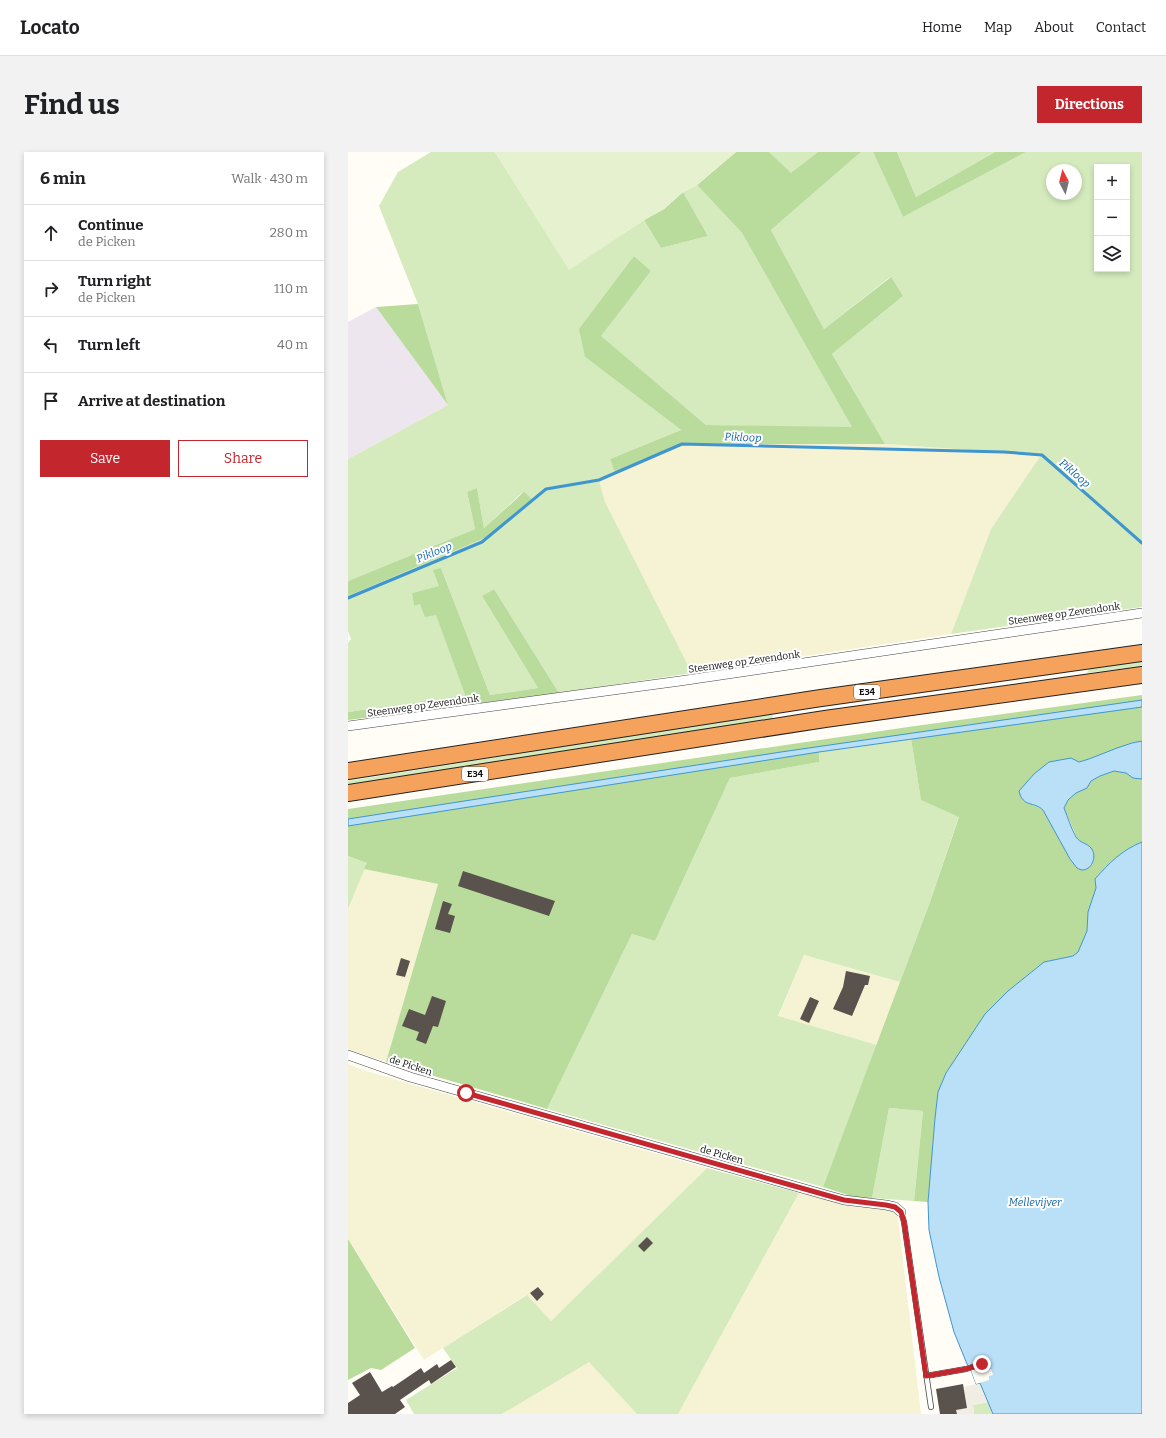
<!DOCTYPE html>
<meta charset="utf-8">
<style>
body{margin:0;font-family:Bitter,serif;background:#f2f2f2;color:#202124}
.controls{position:absolute;right:12px;top:12px;display:grid;overflow:hidden;border-radius:0px;box-shadow:0 2px 6px #0003}
.controls button{width:36px;height:36px;display:grid;place-items:center;padding:0;border:0;border-bottom:1px solid #e0e0e0;background:#fff;color:#202124;font:20px sans-serif}
.compass{position:absolute;left:698px;top:12px;width:36px;height:36px;border-radius:50%;background:#fff;box-shadow:0 2px 6px #0003;rotate:353deg}
.stop{position:absolute;width:12px;height:12px;margin:-9px;border:3px solid #c4262e;border-radius:50%;background:#fff}
.stop.end{background:#c4262e;border-color:#fff;box-shadow:0 1px 4px #0008}
.list{margin:0;padding:0;list-style:none}
h2{display:flex;justify-content:space-between;align-items:center;height:52px;margin:0;padding:0 16px;font-size:17px}
h2 small{font-size:13px;font-weight:400;color:#757577}
.list li{display:grid;grid-template-columns:26px 1fr auto;gap:12px;align-items:center;box-sizing:border-box;height:56px;padding:0 16px;border-top:1px solid #e0e0e0}
.list b{display:block;font-size:15px;white-space:nowrap}
.list p{margin:0;font-size:13px;white-space:nowrap;color:#757577}
.list em{font-size:13px;font-style:normal;color:#757577}
.actions{display:flex;gap:8px;padding:12px 16px}
.actions a{flex:1;padding:9px 0;border:1px solid #c4262e;border-radius:0px;text-align:center;font-size:14px;color:#c4262e}
.actions .main{background:#c4262e;color:#fff}
.icon{flex:none;width:22px;height:22px;fill:none;stroke:currentColor;stroke-width:2;stroke-linecap:round;stroke-linejoin:round}
.map{position:relative;flex:none;width:794px;height:1262px;overflow:hidden;border-radius:0px}
header{display:flex;align-items:center;gap:24px;box-sizing:border-box;height:56px;padding:0 20px;background:#fff;border-bottom:1px solid #e0e0e0}
header strong{font-size:19px}
nav{display:flex;gap:22px;margin-inline-start:auto;font-size:14px}
.intro{display:flex;align-items:center;justify-content:space-between;box-sizing:border-box;height:96px;padding:0 24px}
h1{margin:0;font-size:28px}
.button{padding:10px 18px;border-radius:0px;background:#c4262e;color:#fff;font-size:14px;font-weight:700}
main{display:flex;gap:24px;padding:0 24px}
aside{flex:1;background:#fff;border-radius:0px;box-shadow:0 2px 6px #0003}
.map>svg:first-child{display:block}
.industrial{fill:#eee6ef}
.farmland{fill:#f6f3d4}
.green{fill:#d5ebbd;fill-rule:evenodd}
.forest{fill:#b9dc9c}
.pitch{fill:#e6f2cf}
.plaza{fill:#f1ede2}
.water{fill:#b9e0f7;stroke:#3f96cf}
.pier{fill:#fffdf5}
.lines{fill:none;stroke-linecap:round;stroke-linejoin:round}
.stream{stroke:#3f96cf;stroke-width:3}
.building{fill:#5a524d}
.service-casing{stroke:#444;stroke-width:6}
.minor-casing{stroke:#444;stroke-width:10}
.motorway-casing{stroke:#222;stroke-width:18}
.service{stroke:#fff;stroke-width:4.5}
.minor{stroke:#fff;stroke-width:9}
.motorway{stroke:#f5a25d;stroke-width:16}
.route{stroke:#c4262e;stroke-width:5}
.labels{text-anchor:middle;stroke-width:4;stroke-linejoin:round;paint-order:stroke}
.shield{fill:#fff;stroke:#585858;stroke-width:1}
.shield-label{font-size:9px;font-weight:bold;fill:#111}
.street-label{font-size:10px;fill:#111;stroke:#fff}
.water-label{font-size:11px;font-style:italic;fill:#1768a6;stroke:#fff}
</style>
<header>
<strong>Locato</strong>
<nav><a>Home</a><a>Map</a><a>About</a><a>Contact</a></nav>
</header>
<div class="intro"><h1>Find us</h1><a class="button">Directions</a></div>
<main>
<aside>
<h2>6 min<small>Walk · 430 m</small></h2>
<ul class="list">
<li><svg class="icon" aria-label="ahead" viewBox="0 0 24 24"><path d="M12 20V5M6 11l6-6 6 6"/></svg><div><b>Continue</b><p>de Picken</p></div><em>280 m</em></li>
<li><svg class="icon" aria-label="right" viewBox="0 0 24 24"><path d="M7 20v-9h11M14 6l5 5-5 5"/></svg><div><b>Turn right</b><p>de Picken</p></div><em>110 m</em></li>
<li><svg class="icon" aria-label="left" viewBox="0 0 24 24"><path d="M17 20v-9H6M10 6l-5 5 5 5"/></svg><div><b>Turn left</b></div><em>40 m</em></li>
<li><svg class="icon" aria-label="arrive" viewBox="0 0 24 24"><path d="M6 21V4h12l-3 4 3 4H6"/></svg><div><b>Arrive at destination</b></div></li>
</ul>
<div class="actions"><a class="main">Save</a><a>Share</a></div>
</aside>
<div class="map">
<svg width="794" height="1262" viewBox="0 0 794 1262">
<rect width="100%" height="100%" fill="#fffdf5"/>
<!-- industrial -->
<polygon class="industrial" points="28,155 100,253 0,307 0,170"/>
<!-- farmland -->
<g class="farmland">
<polygon points="334,292 537,292 694,303 643,377 603,482 344,521 257,350 251,328"/>
<polygon points="16,717 90,732 38,910 0,897 0,757"/>
<polygon points="456,803 552,830 529,893 430,865"/>
<polygon points="0,912 18,919 200,971 359,1016 203,1169 178,1143 76,1208 0,1087"/>
<polygon points="451,1041 505,1055 537,1057 548,1061 550,1066 573,1262 330,1262"/>
<polygon points="241,1209 289,1262 154,1262"/>
</g>
<!-- green -->
<g class="green">
<polygon points="83,0 147,0 221,117 296,68 313,96 360,84 335,40 349,33 394,81 505,276 358,273 252,184 303,119 286,104 237,205 333,278 262,307 267,321 251,328 257,350 344,521 211,541 146,437 134,444 190,536 142,543 93,416 92,434 64,441 66,454 72,452 88,462 117,543 0,560 0,491 3,487 0,479 0,444 137,386 175,340 136,376 129,336 119,340 127,377 0,429 0,307 100,253 70,152 31,54 50,20"/>
<polygon points="421,0 470,0 443,22"/>
<path d="M513 0H525L555 65 678 0H794V455L603 482 643 377 693 303 537 292 484 202 555 144 542 125 476 177 423 78ZM749 15H779V117H749ZM704 18H728V42H704Z"/>
<polygon points="549,0 647,0 568,45"/>
<polygon points="794,509 794,514 739,521 742,515"/>
<polygon points="424,561 425,567 0,635 0,629"/>
<polygon points="563,587 573,648 611,664 582,750 552,830 456,803 430,864 529,893 475,1035 199,957 284,782 307,789 382,626 471,610 471,600"/>
<polygon points="0,704 19,711 0,757"/>
<polygon points="541,956 575,959 566,1049 524,1046"/>
<polygon points="359,1016 451,1041 330,1262 289,1262 241,1210 154,1262 66,1262 58,1248 109,1216 95,1196 179,1143 203,1169"/>
<polygon points="640,1250 645,1262 626,1262 625,1253"/>
</g>
<!-- forest -->
<g class="forest">
<polygon points="388,0 421,0 443,21 470,0 513,0 423,78 476,177 543,125 555,144 484,202 537,292 334,292 267,321 262,307 333,278 237,205 231,177 286,104 303,119 253,184 358,273 504,275 394,81 349,33"/>
<polygon points="525,0 549,0 568,45 647,0 678,0 555,65"/>
<polygon points="335,40 360,84 313,96 296,68 316,57"/>
<polygon points="70,152 100,253 28,155"/>
<polygon points="129,336 136,376 176,340 184,347 137,386 0,444 0,429 127,377 119,340"/>
<polygon points="93,416 142,543 190,536 134,444 146,437 211,541 0,568 0,560 117,543 88,463 77,465 72,452 66,454 64,441 91,434 85,418"/>
<path d="M794 543V589L784 591 741 607 731 610 728 608 685 653 691 655 695 658 722 707 729 716 733 690 729 686 716 656 720 648 728 641 739 636 743 629 752 624 766 619 778 621 785 626 794 627V690C774 698 761 711 747 727L748 736 740 760 739 779 730 800 725 804 696 810 660 839 637 862 598 921 590 940 587 966 580 1050 566 1049 575 959 541 956 524 1046 506 1045 475 1035 582 750 611 665 573 648 563 587 471 600V610L382 626 307 789 284 782 199 957 38 910 90 732 16 717 19 711 0 704V657L560 575Z"/>
<polygon points="0,1087 67,1196 33,1218 23,1216 0,1228"/>
</g>
<!-- pitch -->
<polygon class="pitch" points="147,0 388,0 349,33 335,40 316,57 296,68 221,118"/>
<!-- plaza -->
<polygon class="plaza" points="632,1231 640,1250 625,1253 626,1262 609,1262 608,1258 619,1255 616,1235"/>
<!-- water -->
<g class="water">
<polygon points="794,548 794,555 471,600 0,674 0,667 433,600"/>
<path d="M794 589V627L785 626 778 621 766 619 752 624 743 629 739 636 728 641 720 648 716 656C720 666 723 676 728 685 732 691 739 691 743 696 749 703 745 717 735 718 733 718 731 717 729 716L722 707 695 658C686 649 675 656 671 639L686 622 701 610 723 606 731 610 741 607 769 596 784 591Z"/>
<path d="M794 690V1262H645L632 1231 628 1232 623 1218 619 1212 606 1180 591 1125 581 1078 580 1050 587 966 590 940 598 921 637 862 660 839 696 810 725 804 730 800 739 779 740 760 748 736 747 727C761 711 774 698 794 690Z"/>
</g>
<!-- pier -->
<polygon class="pier" points="638,1214 640,1218 643,1217 645,1223 641,1224 641,1228 628,1232 623,1218"/>
<g class="lines">
<!-- stream -->
<polyline class="stream" points="0,446 134,390 198,337 251,328 334,292 656,300 694,303 794,391"/>
</g>
<!-- building -->
<g class="building">
<polygon points="115,719 207,749 201,764 110,734"/>
<polygon points="95,749 104,752 100,762 107,764 102,781 87,777"/>
<polygon points="53,806 62,809 57,825 48,823"/>
<polygon points="498,819 522,824 520,833 517,833 504,864 485,857 495,835"/>
<polygon points="84,844 98,849 90,875 85,874 78,892 68,888 71,880 54,874 61,857 77,863"/>
<polygon points="462,845 471,849 461,871 452,867"/>
<polygon points="299,1085 305,1091 296,1100 290,1094"/>
<polygon points="190,1135 196,1142 189,1149 182,1141"/>
<polygon points="103,1208 108,1215 83,1232 81,1228 52,1248 57,1255 47,1262 0,1262 0,1251 12,1243 4,1231 22,1220 34,1240 44,1234 45,1235 73,1216 76,1221 89,1212 91,1216"/>
<polygon points="615,1232 619,1256 608,1258 609,1262 592,1262 588,1237"/>
</g>
<g class="lines">
<defs>
<g id="service">
<polyline points="553,1060 556,1070 583,1255"/>
<polyline points="578,1224 618,1217 634,1212"/>
</g>
<g id="minor">
<polyline points="0,574 332,529 794,461"/>
<polyline points="0,903 62,925 478,1043 496,1048 538,1053 547,1055 553,1060"/>
</g>
<g id="motorway">
<polyline points="0,619 473,546 794,501"/>
<polyline points="0,641 477,567 794,523"/>
</g>
</defs>
<!-- service casing -->
<use href="#service" class="service-casing"/>
<!-- minor casing -->
<use href="#minor" class="minor-casing"/>
<!-- motorway casing -->
<use href="#motorway" class="motorway-casing"/>
<!-- service -->
<use href="#service" class="service"/>
<!-- minor -->
<use href="#minor" class="minor"/>
<!-- motorway -->
<use href="#motorway" class="motorway"/>
</g>
<g class="lines">
<!-- route -->
<polyline class="route" points="118,941 478,1043 496,1048 538,1053 547,1055 553,1060 556,1070 578,1224 618,1217 634,1212"/>
</g>
<g class="labels">
<!-- shield labels -->
<g class="shield">
<rect x="506" y="533" width="26" height="14" rx="3"/>
<rect x="114" y="615" width="26" height="14" rx="3"/>
</g>
<g class="shield-label">
<text x="519" y="543">E34</text>
<text x="127" y="625">E34</text>
</g>
<!-- street labels -->
<g class="street-label">
<text transform="translate(716 461) rotate(-8)" y="4">Steenweg op Zevendonk</text>
<text transform="translate(396 509) rotate(-8)" y="4">Steenweg op Zevendonk</text>
<text transform="translate(75 553) rotate(-8)" y="4">Steenweg op Zevendonk</text>
<text transform="translate(63 913) rotate(18)" y="4">de Picken</text>
<text transform="translate(374 1002) rotate(16)" y="4">de Picken</text>
</g>
<!-- water labels -->
<g class="water-label">
<text transform="translate(395 285) rotate(2)" y="4">Pikloop</text>
<text transform="translate(727 321) rotate(41)" y="4">Pikloop</text>
<text transform="translate(86 400) rotate(-22)" y="4">Pikloop</text>
<text x="687" y="1054">Mellevijver</text>
</g>
</g>
</svg>
<div class="controls">
<button>+</button>
<button>−</button>
<button><svg class="icon" aria-label="layers" viewBox="0 0 24 24"><path d="M12 4l9 5-9 5-9-5zM3 14l9 5 9-5"/></svg></button>
</div>
<svg class="compass" viewBox="-18 -18 36 36"><path d="M0-13l5 13h-10z" fill="#e53935"/><path d="M0 13l5-13h-10z" fill="#757577"/></svg>
<div class="stop" style="left:118px;top:941px"></div>
<div class="stop end" style="left:634px;top:1212px"></div>
</div>
</main>
